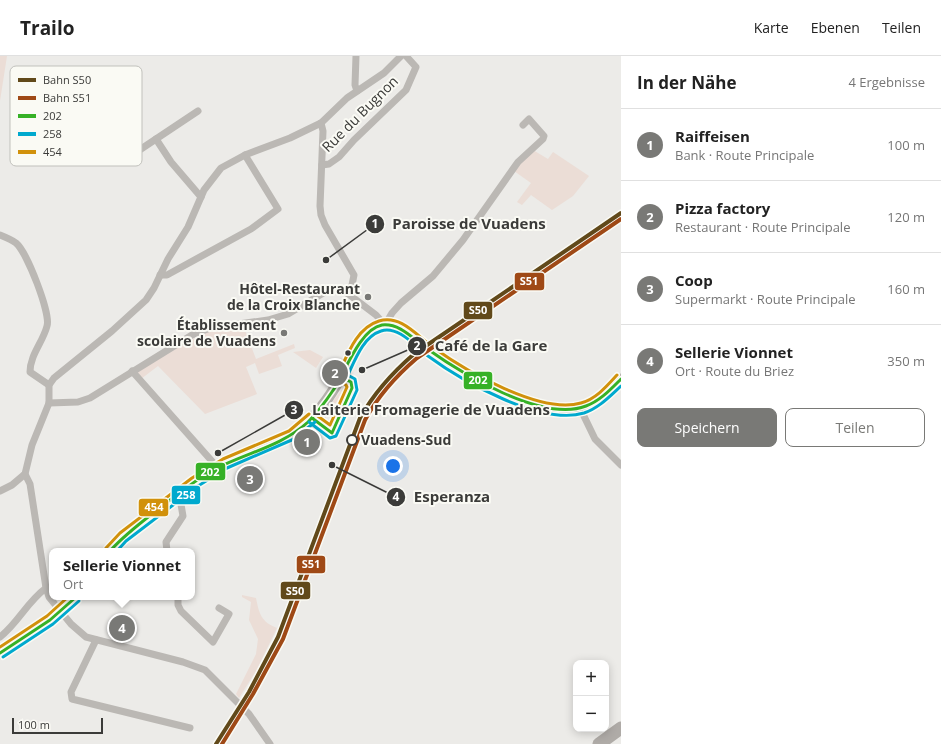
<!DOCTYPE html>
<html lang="de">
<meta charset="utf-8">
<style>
body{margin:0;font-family:"Open Sans",sans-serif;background:#f2f2f2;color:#222}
.controls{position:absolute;right:12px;bottom:12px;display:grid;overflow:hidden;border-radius:8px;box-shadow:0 2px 10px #0003}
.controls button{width:36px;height:36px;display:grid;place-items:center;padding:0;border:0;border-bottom:1px solid #e0e0e0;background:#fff;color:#222;font:20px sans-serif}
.scale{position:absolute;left:12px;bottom:10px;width:91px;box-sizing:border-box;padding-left:4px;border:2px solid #3b3b39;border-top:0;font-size:11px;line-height:14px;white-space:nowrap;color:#3b3b39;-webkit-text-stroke:3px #fafaf4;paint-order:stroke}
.you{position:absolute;left:393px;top:410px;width:14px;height:14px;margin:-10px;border:3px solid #fff;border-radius:50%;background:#1a73e8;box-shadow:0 0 0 6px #1a73e833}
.badge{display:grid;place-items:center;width:26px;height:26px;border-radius:50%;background:#797976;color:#fff;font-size:13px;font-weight:700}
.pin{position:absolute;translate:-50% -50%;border:2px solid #fff;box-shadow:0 1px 4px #0006}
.popup{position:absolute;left:49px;top:492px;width:146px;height:52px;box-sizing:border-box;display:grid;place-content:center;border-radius:8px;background:#fff;filter:drop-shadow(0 1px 3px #0005);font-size:13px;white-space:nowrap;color:#767676}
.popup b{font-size:15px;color:#222}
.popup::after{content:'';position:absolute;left:50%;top:100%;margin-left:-8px;border:8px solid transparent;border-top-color:#fff}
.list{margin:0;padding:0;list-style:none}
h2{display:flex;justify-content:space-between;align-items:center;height:52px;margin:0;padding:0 16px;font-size:17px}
h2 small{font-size:13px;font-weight:400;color:#767676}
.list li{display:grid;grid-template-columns:26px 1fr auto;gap:12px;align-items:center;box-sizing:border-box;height:72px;padding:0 16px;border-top:1px solid #e0e0e0}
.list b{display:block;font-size:15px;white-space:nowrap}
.list p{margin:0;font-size:13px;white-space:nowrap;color:#767676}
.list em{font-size:13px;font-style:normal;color:#767676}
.actions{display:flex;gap:8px;padding:12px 16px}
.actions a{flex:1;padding:9px 0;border:1px solid #797976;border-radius:8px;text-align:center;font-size:14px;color:#797976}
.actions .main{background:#797976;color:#fff}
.map{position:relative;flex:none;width:621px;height:688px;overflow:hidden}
header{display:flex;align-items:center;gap:24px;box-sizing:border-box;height:56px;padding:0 20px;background:#fff;border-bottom:1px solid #e0e0e0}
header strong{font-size:19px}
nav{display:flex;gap:22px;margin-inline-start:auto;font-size:14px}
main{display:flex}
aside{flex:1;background:#fff}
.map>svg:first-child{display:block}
.green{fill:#ebddd6}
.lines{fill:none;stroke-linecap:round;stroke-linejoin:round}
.minor{stroke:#bbb8b4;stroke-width:7}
.primary{stroke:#b4b0ac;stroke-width:11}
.motorway{stroke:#afaba7;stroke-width:13}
.bus-1-casing{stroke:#fafaf4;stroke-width:6}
.bus-2-casing{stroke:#fafaf4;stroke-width:6}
.bus-3-casing{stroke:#fafaf4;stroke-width:6}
.bus-1{stroke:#36b126;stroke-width:3}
.bus-2{stroke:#00a9ce;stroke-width:3}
.bus-3{stroke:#d1910b;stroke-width:3}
.rail-1-casing{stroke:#fafaf4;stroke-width:7}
.rail-2-casing{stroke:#fafaf4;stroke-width:7}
.rail-1{stroke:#61491a;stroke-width:4}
.rail-2{stroke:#9f4916;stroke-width:4}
.poi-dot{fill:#797976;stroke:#fafaf4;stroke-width:1.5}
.bus-dot{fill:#3b3b39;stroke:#fafaf4;stroke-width:1.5}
.stop-dot{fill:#fafaf4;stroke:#3b3b39;stroke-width:2}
.labels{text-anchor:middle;stroke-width:4;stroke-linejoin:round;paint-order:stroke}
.street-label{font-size:14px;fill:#3b3b39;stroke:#fafaf4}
.poi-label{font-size:14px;font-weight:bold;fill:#3b3b39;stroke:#fafaf4;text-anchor:end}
.stop-label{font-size:14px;font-weight:bold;fill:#3b3b39;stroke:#fafaf4;text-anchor:start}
.key{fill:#fafaf4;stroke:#c1c1bc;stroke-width:1}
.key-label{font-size:11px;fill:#3b3b39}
.leader{fill:none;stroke:#3b3b39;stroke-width:1.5}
.callout-dot{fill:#3b3b39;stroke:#fafaf4;stroke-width:1.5}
.mark-label{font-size:12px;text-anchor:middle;font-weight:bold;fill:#fff}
.callout-label{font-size:15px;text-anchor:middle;font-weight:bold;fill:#3b3b39;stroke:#fafaf4;stroke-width:4;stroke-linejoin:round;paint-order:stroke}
.line-badge{stroke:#fafaf4;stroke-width:1.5}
.badge-label{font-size:11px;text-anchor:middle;font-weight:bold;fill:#fff}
</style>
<header>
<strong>Trailo</strong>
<nav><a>Karte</a><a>Ebenen</a><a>Teilen</a></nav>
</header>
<main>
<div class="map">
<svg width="621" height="688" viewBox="0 0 621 688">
<rect width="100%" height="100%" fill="#ecebe8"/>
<!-- green -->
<g class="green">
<polygon points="0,0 7,0 0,45"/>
<polygon points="533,94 548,103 553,96 589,120 573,140 552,154 531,139 522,149 517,146 531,127 514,115"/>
<polygon points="243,269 256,303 294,288 295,292 278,299 282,310 259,318 255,307 246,311 257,338 205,358 158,310 141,323 137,315 205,276"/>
<polygon points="310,294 323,301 316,312 293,296"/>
<polygon points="346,328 347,330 323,366 321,361"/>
<path d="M242 539 256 542C259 557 261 566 277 572L256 615 239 642 236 638 256 598 258 583 249 564 251 546 242 541Z"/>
</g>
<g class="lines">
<!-- minor -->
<g class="minor">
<polyline points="356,0 355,29 357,35"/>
<polyline points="321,67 323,75 320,150 321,159 325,169 354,219 352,229 347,237 376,259 385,269 392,257 401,247 433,220 463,184 518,106 543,83 544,80 529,63 523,69"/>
<polyline points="156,83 171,106 201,141"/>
<polyline points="129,101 198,55"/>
<polyline points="322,109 329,108 339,101 354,84 406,34 416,11 406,0"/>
<path d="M0 179C5 181 12 184 16 187 27 196 51 258 47 270 43 286 30 299 30 316L49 329"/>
<polyline points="160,219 167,219 251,173 278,153 245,99"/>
<polyline points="132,315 218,412"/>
<polyline points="49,347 78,346 90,342 192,279 210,272 268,264 288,258 330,233 339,233 347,237"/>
<polyline points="580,352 595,383 621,409"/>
<polyline points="25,418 30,428 46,532 49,541 71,568 86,581 183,606 205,614 249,658 270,688"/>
<polyline points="0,435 12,429 25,418 32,389 49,347 49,329 54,322 112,275 146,244 154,232 168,203 188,171 204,134 221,112 245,99 290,82 321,67 347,42 384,17 401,0"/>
<polyline points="167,495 166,486 183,460 179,437"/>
<polyline points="178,541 178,549 181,555 213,586 229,558 219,552"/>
<path d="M0 581C18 567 27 546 46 532"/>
<polyline points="96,584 71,636 72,643 190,672"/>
</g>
<!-- primary -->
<g class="primary">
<path d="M110 495C123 479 140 468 156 455 177 439 199 420 224 409 249 397 279 390 301 372 322 355 335 332 348 309 353 300 357 289 364 281 369 275 377 269 385 269 401 268 414 284 426 292 460 316 537 363 580 352 595 349 610 334 621 323"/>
<polyline points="0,597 50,564 76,541"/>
</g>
<!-- motorway -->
<polyline class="motorway" points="599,688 621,672"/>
<defs>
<g id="bus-1">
<polyline points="312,362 332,377 352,332 351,326 345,323"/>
<path d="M110 495C125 478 143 465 161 451 178 438 195 424 215 413 246 397 282 390 308 366 318 356 326 345 334 333 345 316 360 273 382 269 400 267 413 283 426 292 461 317 542 367 586 350 600 345 611 333 621 323"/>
<polyline points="0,597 50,564 76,541"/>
</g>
<g id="bus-2">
<path d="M346 323C354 307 362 281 381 275 398 269 416 291 428 300 462 325 541 370 584 357 599 352 610 340 621 330"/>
<polyline points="309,366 330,382 336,380 357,334 355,323 344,317"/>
<polyline points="117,495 126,485 198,430 227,412 294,383 315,366"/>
<polyline points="3,601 53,568 79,545"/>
</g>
<g id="bus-3">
<path d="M338 319C347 300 356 272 379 265 401 258 418 281 434 292 466 315 541 359 581 347 596 343 607 330 617 319"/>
<polyline points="315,358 330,369 347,331 346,329 340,325"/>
<polyline points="106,492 120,477 192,422 223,403 289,375 309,358"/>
<polyline points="0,591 47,560 68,541"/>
</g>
</defs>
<!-- bus-1 casing -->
<use href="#bus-1" class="bus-1-casing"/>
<!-- bus-2 casing -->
<use href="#bus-2" class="bus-2-casing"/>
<!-- bus-3 casing -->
<use href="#bus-3" class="bus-3-casing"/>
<!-- bus-1 -->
<use href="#bus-1" class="bus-1"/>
<!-- bus-2 -->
<use href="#bus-2" class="bus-2"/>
<!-- bus-3 -->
<use href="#bus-3" class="bus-3"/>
<defs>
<path id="rail-1" d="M216 688 249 636 278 581 360 362C374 337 392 317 414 298L621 157"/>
<path id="rail-2" d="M222 688 253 638 283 583 365 364C378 340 396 320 417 302L621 163"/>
</defs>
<!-- rail-1 casing -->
<use href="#rail-1" class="rail-1-casing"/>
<!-- rail-2 casing -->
<use href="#rail-2" class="rail-2-casing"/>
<!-- rail-1 -->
<use href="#rail-1" class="rail-1"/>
<!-- rail-2 -->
<use href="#rail-2" class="rail-2"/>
</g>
<!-- markers -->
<g class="poi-dot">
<circle cx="368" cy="241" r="4"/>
<circle cx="284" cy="277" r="4"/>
</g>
<circle class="bus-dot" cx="348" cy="297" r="3.5"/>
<circle class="stop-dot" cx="352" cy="384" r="5"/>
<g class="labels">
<!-- street labels -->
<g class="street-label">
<text transform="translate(360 58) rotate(-45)" y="5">Rue du Bugnon</text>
</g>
<!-- poi labels -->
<g class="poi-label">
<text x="360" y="238">Hôtel-Restaurant<tspan x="360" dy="16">de la Croix Blanche</tspan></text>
<text x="276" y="274">Établissement<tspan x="276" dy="16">scolaire de Vuadens</tspan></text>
</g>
<!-- stop labels -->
<g class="stop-label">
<text x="361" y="389">Vuadens-Sud</text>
</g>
</g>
<!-- legend -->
<rect x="10" y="10" width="132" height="100" rx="6" class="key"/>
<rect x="18" y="22" width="18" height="4" fill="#61491a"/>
<rect x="18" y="40" width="18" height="4" fill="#9f4916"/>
<rect x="18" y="58" width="18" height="4" fill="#36b126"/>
<rect x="18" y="76" width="18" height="4" fill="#00a9ce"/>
<rect x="18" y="94" width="18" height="4" fill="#d1910b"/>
<g class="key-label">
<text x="43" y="28">Bahn S50</text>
<text x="43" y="46">Bahn S51</text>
<text x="43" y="64">202</text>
<text x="43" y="82">258</text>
<text x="43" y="100">454</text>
</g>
<!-- callouts -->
<path class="leader" d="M326 204L375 168M362 314L417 290M218 397L294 354M332 409L396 441"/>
<g class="callout-dot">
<circle cx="326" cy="204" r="4"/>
<circle cx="362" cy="314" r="4"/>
<circle cx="218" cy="397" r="4"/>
<circle cx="332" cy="409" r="4"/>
<circle cx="375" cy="168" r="10"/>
<circle cx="417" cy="290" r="10"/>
<circle cx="294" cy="354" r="10"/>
<circle cx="396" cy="441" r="10"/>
</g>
<g class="mark-label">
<text x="375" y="172">1</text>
<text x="417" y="294">2</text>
<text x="294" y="358">3</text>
<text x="396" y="445">4</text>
</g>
<g class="callout-label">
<text x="469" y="173">Paroisse de Vuadens</text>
<text x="491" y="295">Café de la Gare</text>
<text x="431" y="359">Laiterie Fromagerie de Vuadens</text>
<text x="452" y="446">Esperanza</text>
</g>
<g class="line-badge">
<rect x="514" y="216" width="31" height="19" rx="4" fill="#9f4916"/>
<rect x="463" y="245" width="30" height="19" rx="4" fill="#61491a"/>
<rect x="463" y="315" width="30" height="19" rx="4" fill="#36b126"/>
<rect x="195" y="406" width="31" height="19" rx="4" fill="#36b126"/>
<rect x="171" y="429" width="30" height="20" rx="4" fill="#00a9ce"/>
<rect x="138" y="442" width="31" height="19" rx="4" fill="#d1910b"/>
<rect x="296" y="499" width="30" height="19" rx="4" fill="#9f4916"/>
<rect x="280" y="525" width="31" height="19" rx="4" fill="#61491a"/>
</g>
<g class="badge-label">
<text x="529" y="229">S51</text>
<text x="478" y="258">S50</text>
<text x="478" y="328">202</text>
<text x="210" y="420">202</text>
<text x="186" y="443">258</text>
<text x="154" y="455">454</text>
<text x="311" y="512">S51</text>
<text x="295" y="539">S50</text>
</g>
</svg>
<div class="controls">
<button>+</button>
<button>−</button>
</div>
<div class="scale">100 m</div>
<div class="you"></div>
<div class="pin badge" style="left:307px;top:386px">1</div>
<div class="pin badge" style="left:335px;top:317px">2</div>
<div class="pin badge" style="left:250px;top:423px">3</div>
<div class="pin badge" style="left:122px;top:572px">4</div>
<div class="popup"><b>Sellerie Vionnet</b>Ort</div>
</div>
<aside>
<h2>In der Nähe<small>4 Ergebnisse</small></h2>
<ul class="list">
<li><span class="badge">1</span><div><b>Raiffeisen</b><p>Bank · Route Principale</p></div><em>100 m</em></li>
<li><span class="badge">2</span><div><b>Pizza factory</b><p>Restaurant · Route Principale</p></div><em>120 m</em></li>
<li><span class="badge">3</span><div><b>Coop</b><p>Supermarkt · Route Principale</p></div><em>160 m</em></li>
<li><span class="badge">4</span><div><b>Sellerie Vionnet</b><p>Ort · Route du Briez</p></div><em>350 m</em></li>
</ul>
<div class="actions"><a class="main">Speichern</a><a>Teilen</a></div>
</aside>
</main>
